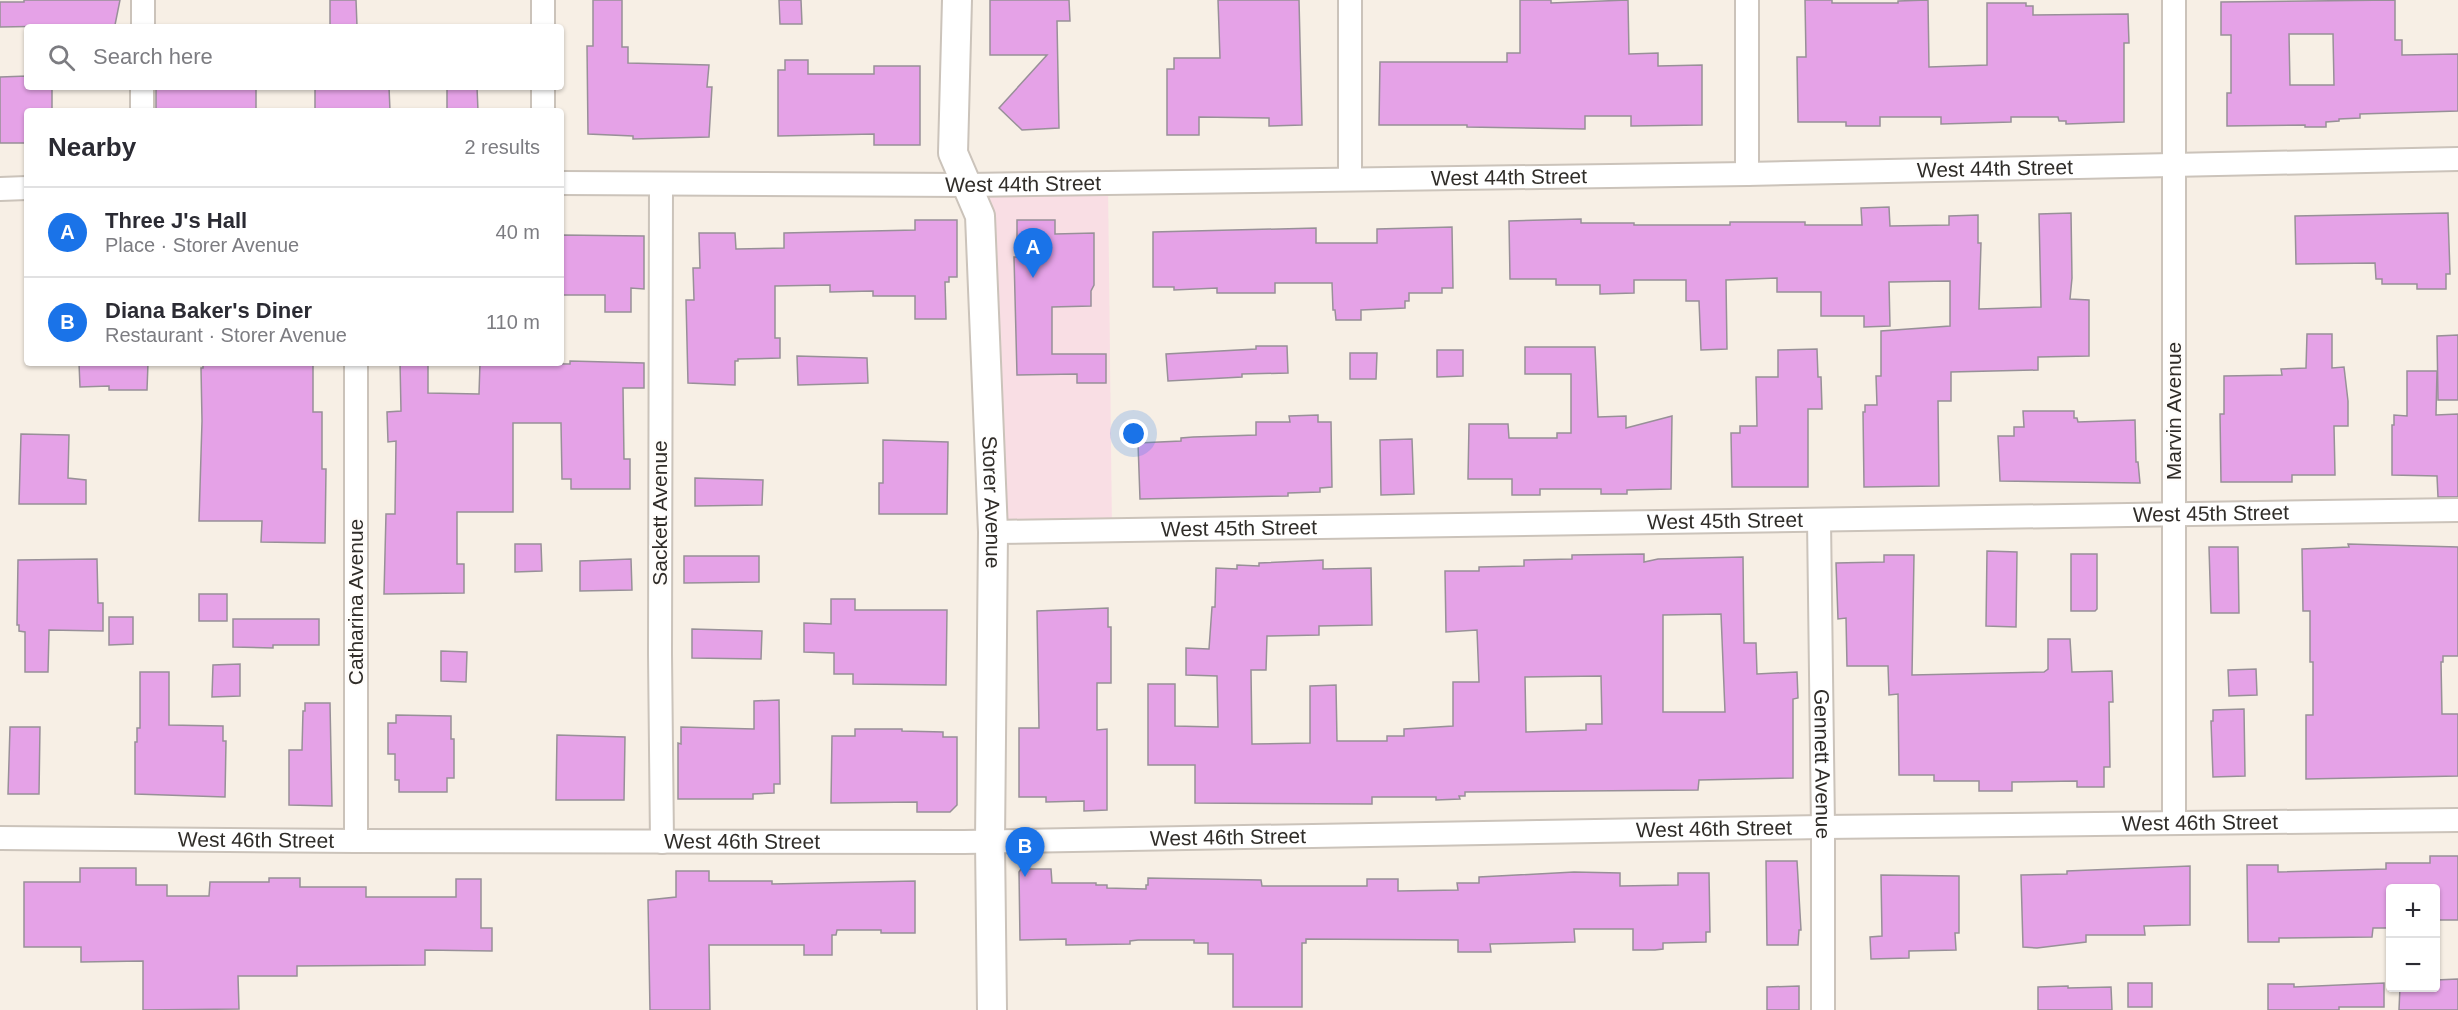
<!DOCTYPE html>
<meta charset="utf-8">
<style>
body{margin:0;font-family:Helvetica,sans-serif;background:#f7f7f7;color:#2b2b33}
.controls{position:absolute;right:18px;bottom:18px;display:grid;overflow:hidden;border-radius:6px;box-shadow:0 2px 4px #0004}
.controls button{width:54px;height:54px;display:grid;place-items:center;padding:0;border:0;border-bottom:2px solid #e1e1e2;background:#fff;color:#2b2b33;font:30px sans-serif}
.you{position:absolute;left:1134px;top:434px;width:21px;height:21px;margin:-15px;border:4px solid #fff;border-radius:50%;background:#1a73e8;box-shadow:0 0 0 9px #1a73e833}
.badge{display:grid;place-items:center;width:39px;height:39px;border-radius:50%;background:#1a73e8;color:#fff;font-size:20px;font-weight:700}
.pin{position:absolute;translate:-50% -50px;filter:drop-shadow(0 2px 3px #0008)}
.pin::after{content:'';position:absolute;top:32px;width:21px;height:18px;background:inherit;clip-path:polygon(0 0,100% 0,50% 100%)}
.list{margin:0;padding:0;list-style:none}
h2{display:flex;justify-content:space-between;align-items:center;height:78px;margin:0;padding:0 24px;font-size:26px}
h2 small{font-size:20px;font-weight:400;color:#7c7c81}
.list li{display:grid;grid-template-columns:39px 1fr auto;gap:18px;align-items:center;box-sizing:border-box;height:90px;padding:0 24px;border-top:2px solid #e1e1e2}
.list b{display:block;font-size:22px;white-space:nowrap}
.list p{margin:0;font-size:20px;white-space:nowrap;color:#7c7c81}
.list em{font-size:20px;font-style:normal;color:#7c7c81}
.icon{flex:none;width:33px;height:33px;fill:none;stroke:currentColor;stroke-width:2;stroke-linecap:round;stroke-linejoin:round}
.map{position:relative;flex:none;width:2458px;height:1010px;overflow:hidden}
.search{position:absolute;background:#fff;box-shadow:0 2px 4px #0004;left:24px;top:24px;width:540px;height:66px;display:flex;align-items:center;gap:15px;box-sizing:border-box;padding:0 21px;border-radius:6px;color:#7c7c81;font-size:22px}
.panel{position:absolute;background:#fff;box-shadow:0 2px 4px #0004;left:24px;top:108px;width:540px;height:258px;border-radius:6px}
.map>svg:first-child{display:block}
.commercial{fill:#f9dee4}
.building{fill:#e5a2e7;stroke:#989098;stroke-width:1.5;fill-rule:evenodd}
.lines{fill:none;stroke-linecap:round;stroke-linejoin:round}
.minor-casing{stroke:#cbc3ba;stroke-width:26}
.tertiary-casing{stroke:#cbc3ba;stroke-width:32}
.minor{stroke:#fff;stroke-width:22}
.tertiary{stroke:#fff;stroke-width:28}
.labels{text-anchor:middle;stroke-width:5;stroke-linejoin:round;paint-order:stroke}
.street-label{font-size:21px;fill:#302d29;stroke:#fffdfb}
</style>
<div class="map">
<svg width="2458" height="1010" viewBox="0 0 2458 1010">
<rect width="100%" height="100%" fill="#f7efe5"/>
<!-- commercial -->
<polygon class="commercial" points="1108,183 1112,531 993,532 967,185"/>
<!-- building -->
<g class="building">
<polygon points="24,0 120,0 115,25 0,27 0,2 24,2"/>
<polygon points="330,0 356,0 357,26 330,26"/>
<polygon points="593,0 622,0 622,47 628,47 628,63 709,65 707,87 712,87 709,137 633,139 633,136 588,134 587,46 593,46"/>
<polygon points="779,0 801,0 802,24 780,24"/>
<polygon points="990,0 1069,0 1070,21 1057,21 1059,128 1022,130 999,108 1047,55 990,55"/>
<polygon points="1218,0 1299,0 1302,125 1269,126 1269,118 1199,117 1199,135 1167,135 1167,69 1174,69 1174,58 1220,58"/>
<polygon points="1520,0 1551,0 1551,3 1628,0 1629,54 1658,53 1658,66 1702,65 1702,125 1631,126 1631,116 1585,116 1585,129 1467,127 1467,125 1379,125 1380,62 1507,62 1507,53 1520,53"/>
<polygon points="1805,0 1832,0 1832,3 1898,3 1898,1 1928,0 1929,67 1987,65 1987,3 2026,3 2026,6 2033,6 2033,15 2128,14 2129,43 2124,43 2124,122 2066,124 2066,121 2059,121 2058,117 2011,117 2011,122 1941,124 1941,117 1880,117 1880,126 1846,126 1846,122 1798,122 1797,57 1806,57"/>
<path d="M2395 0V40H2402V55L2458 54V111L2360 114V118L2339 119V121L2326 122V127H2305V125L2227 126V93H2231V35H2221V2ZM2289 34H2333L2334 85H2290Z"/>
<polygon points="785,60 808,60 808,74 874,74 874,66 920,66 920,145 874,145 874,134 778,136 778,70 785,70"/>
<polygon points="27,76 27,87 52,87 52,111 27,111 27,143 0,143 0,77"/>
<rect x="156" y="87" width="100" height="24"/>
<polygon points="315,87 389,87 390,111 315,111"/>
<polygon points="447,87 477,87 478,111 447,111"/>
<polygon points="1889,207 1890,226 1949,225 1949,216 1978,215 1978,243 1981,243 1979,309 2041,307 2039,214 2071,213 2072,278 2070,299 2089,300 2089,356 2038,357 2038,370 1951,372 1951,401 1938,401 1939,486 1864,487 1863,412 1865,412 1865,405 1877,405 1876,376 1881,376 1881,331 1950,326 1950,281 1889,282 1890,326 1864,327 1864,316 1821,316 1821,292 1777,292 1777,278 1726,280 1727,349 1701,350 1699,301 1686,301 1686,280 1634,280 1634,293 1600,294 1600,285 1556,285 1556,279 1510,279 1509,221 1581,219 1581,223 1634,223 1634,225 1730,225 1730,222 1805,222 1805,225 1862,225 1861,208"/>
<polygon points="2448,213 2450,274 2446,274 2446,289 2417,289 2417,284 2382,284 2382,279 2376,279 2375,263 2296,264 2295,216"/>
<polygon points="915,220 957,220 957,277 949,277 949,282 945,282 946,319 915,319 915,296 873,296 873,291 830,292 830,285 775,286 775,338 780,338 780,358 738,359 738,361 735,361 735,385 688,383 686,300 694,300 693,268 700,268 699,233 735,233 736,249 784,248 784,233 915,230"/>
<polygon points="1017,220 1055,220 1055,234 1094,233 1094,285 1091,291 1091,306 1052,307 1052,354 1106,354 1106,383 1077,383 1077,374 1017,375 1014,257 1017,257"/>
<polygon points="1452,227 1453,288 1442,288 1442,293 1409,293 1409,301 1405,301 1405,308 1361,310 1361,320 1336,320 1335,310 1333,310 1332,283 1275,283 1275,293 1217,293 1217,288 1174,290 1174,287 1153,287 1153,232 1316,228 1316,243 1377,243 1377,229"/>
<polygon points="562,235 644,236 644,289 631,288 631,312 605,312 605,295 563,295"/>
<polygon points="2307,334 2332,334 2332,368 2344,367 2348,401 2348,426 2334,426 2335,475 2292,475 2292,482 2221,482 2220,414 2224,414 2224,376 2282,375 2281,369 2306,368"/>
<polygon points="2458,335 2458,400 2438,400 2437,336"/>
<polygon points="1256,346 1287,346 1288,373 1242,374 1242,377 1168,381 1166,354 1256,349"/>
<polygon points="1525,347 1595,347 1598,417 1626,416 1626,428 1672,416 1671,489 1627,490 1627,494 1601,494 1601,489 1540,489 1540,495 1512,495 1512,479 1468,479 1469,424 1508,424 1509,438 1557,438 1557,433 1571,433 1571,374 1525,374"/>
<polygon points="1817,349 1818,377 1821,377 1822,409 1808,409 1808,487 1732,487 1731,433 1740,433 1740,426 1757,426 1756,377 1778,377 1778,350"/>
<polygon points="1437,350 1463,350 1463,376 1437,377"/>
<polygon points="1350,353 1377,353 1376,379 1350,379"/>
<polygon points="797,356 867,358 868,383 798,385"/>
<polygon points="570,361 644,363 644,388 623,388 624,459 630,459 630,489 571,489 571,479 562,479 561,423 513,423 513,512 457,512 457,564 464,564 464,593 384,594 386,514 395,514 396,441 388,442 387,412 401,411 400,363 428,363 428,393 479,394 480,363 570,364"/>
<polygon points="79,363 148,363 147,390 109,390 109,386 80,387"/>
<polygon points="203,363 313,363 313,412 322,412 322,469 326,469 325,543 261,542 262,521 199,521 202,421 201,368 203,368"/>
<polygon points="2407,371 2437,371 2436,415 2458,414 2458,497 2438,497 2437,476 2392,475 2392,425 2394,425 2394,415 2407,416"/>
<polygon points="2023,411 2074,411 2074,418 2077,418 2078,422 2135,420 2136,462 2138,462 2140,483 2000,481 1998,436 2014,436 2014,427 2024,427"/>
<polygon points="1318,415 1318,422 1331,422 1332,487 1320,488 1320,492 1288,493 1288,496 1140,499 1138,443 1181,441 1181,438 1193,437 1256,435 1256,422 1290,422 1289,416"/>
<polygon points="21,434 69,435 68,478 86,480 86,504 19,504"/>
<polygon points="1412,439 1414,494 1381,495 1380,440"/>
<polygon points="883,440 948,442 947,514 879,514 879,483 883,483"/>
<polygon points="695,478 763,480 762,505 695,506"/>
<polygon points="515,544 541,544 542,571 515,572"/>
<polygon points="2348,544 2458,547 2458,656 2443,656 2443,662 2441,662 2442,714 2458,714 2458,776 2306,779 2306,715 2313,715 2313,662 2310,662 2310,611 2303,611 2302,549 2349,547"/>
<polygon points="2209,547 2238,547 2239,613 2211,613"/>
<polygon points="1987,551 2017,552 2016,627 1986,626"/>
<path d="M1644 554V562L1658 559 1743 557 1744 643H1756L1757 674 1797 672 1798 698 1793 699V778L1699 780 1698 790 1465 792V796H1459L1460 799 1436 800V797H1372V804L1195 803V765H1148V684H1175V726L1218 727 1217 676 1186 675V648L1209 649 1212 607H1215L1216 568 1237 569V565L1259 566V563L1323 560V569L1371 568 1372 625 1319 626V635L1267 636 1266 670H1251L1252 744 1310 743V686L1336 685 1337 741H1387V736H1404V729L1453 726V682H1479L1477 630 1446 632 1445 571H1479V567L1524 566V560L1572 559V555ZM1721 614 1725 712H1663V615ZM1601 676 1602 724H1586V730L1526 732 1525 677Z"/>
<polygon points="2071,554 2097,554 2097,609 2095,611 2071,611"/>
<polygon points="1884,555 1914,555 1912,675 2044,672 2048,669 2048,639 2070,639 2072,672 2112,671 2113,702 2109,702 2110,767 2104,767 2104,787 2077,787 2077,781 2012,782 2012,791 1979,791 1979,781 1934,781 1934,775 1899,775 1898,694 1889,695 1888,666 1847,666 1846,618 1838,619 1836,563 1884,562"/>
<polygon points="684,556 759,556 759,582 684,583"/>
<polygon points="97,559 98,603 103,603 103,631 49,630 48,672 25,672 25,632 19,631 19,625 17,625 18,560"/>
<polygon points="631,559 632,590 580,591 580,561"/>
<rect x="199" y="594" width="28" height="27"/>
<polygon points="831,599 855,599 855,610 947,610 946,685 853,684 853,674 834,674 834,653 804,652 804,623 831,624"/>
<polygon points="1108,608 1108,627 1111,627 1111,683 1097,683 1097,730 1107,729 1107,810 1084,811 1084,801 1046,802 1046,797 1019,797 1019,728 1039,728 1037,611"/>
<polygon points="109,617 133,617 133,644 109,645"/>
<polygon points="233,619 319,619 319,645 273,645 273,648 233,647"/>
<polygon points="692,629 762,631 761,659 692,658"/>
<polygon points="441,651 467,652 466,682 441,681"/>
<polygon points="240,664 240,696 212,697 213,665"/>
<polygon points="2256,669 2257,695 2229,696 2228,670"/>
<polygon points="140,672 169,672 169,725 223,726 223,741 226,741 225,797 135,794 135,742 137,742 137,728 140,728"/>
<polygon points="779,700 780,784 774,784 774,793 753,794 753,799 678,799 678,743 681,744 681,727 754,729 754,701"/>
<polygon points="305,703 330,703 332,806 289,805 289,750 302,750 303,711 305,711"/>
<polygon points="2244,709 2245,776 2213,777 2211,721 2213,721 2213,710"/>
<polygon points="396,715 451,716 451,739 454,739 454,778 447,778 447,792 399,792 399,780 395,780 395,754 388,754 388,723 396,723"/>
<polygon points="10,727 40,727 39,794 8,794"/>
<polygon points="855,729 902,729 902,731 943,732 943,737 957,737 957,805 950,812 917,812 917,802 831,803 832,736 855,736"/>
<polygon points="557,735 625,737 624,800 556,800"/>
<polygon points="2430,856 2458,856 2458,920 2436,920 2436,888 2391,888 2391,928 2373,928 2372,937 2279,938 2279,942 2248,942 2247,865 2278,865 2278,872 2386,869 2386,863 2430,863"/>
<polygon points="1766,861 1797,861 1801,930 1799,930 1798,945 1767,945"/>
<polygon points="2190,866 2190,925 2144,926 2145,935 2086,935 2086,942 2037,948 2023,947 2021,875 2067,874 2067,871"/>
<polygon points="80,868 136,868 136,885 167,885 167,896 209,896 210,882 269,882 269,878 300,878 300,887 366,887 366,897 456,897 456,879 481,879 481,928 492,928 492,951 425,950 425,965 297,966 297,976 238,976 239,1009 143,1010 143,961 81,962 81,947 24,947 24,882 80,882"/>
<polygon points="1021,869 1051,869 1052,883 1096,883 1096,885 1107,885 1107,888 1146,889 1146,885 1148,885 1148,878 1261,880 1262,886 1367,886 1367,879 1398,879 1398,891 1458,890 1457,883 1479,883 1479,877 1574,872 1620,873 1620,886 1678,885 1678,873 1709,873 1710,932 1706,932 1706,942 1663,943 1663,949 1655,950 1633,950 1633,929 1574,929 1575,942 1490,944 1491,952 1458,952 1458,940 1306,939 1306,943 1302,943 1302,1007 1233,1007 1233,954 1208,954 1208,943 1194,943 1194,940 1138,940 1130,941 1130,944 1066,945 1066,939 1020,940 1019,872"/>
<polygon points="676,871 709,871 709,881 772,881 772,884 915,881 915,933 881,933 881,930 837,930 836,935 832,935 832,955 804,955 804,945 709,945 710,1010 650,1010 648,900 676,897"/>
<polygon points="1881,875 1959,876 1959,933 1955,933 1956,950 1909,951 1909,958 1871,959 1870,937 1882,936"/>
<polygon points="2458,979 2458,1010 2399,1010 2400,987 2436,987 2436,980"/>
<rect x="2128" y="983" width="24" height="24"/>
<polygon points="2384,983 2384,1007 2339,1007 2339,1010 2268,1010 2268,984 2294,984 2294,987"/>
<polygon points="1799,986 1799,1010 1767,1010 1767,987"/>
<polygon points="2068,986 2068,988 2111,987 2112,1010 2038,1010 2038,987"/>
</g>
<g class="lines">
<defs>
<g id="minor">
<polyline points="543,0 543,27"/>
<polyline points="1350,0 1350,178"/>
<polyline points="1747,0 1747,174"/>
<polyline points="2174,0 2174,823"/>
<polyline points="143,27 143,0"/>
<polyline points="543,87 543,111"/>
<polyline points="142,111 142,87"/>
<path id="s1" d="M561 183 967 185 1747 174 2458 159"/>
<polyline points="661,184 660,654 662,842"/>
<polyline points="0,189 27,188"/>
<path id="s2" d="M1819 520 1823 827V1010"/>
<path id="s3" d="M993 532 2458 510"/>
<path id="s4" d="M0 838 356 841 964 842 1823 827 2458 820"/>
<polyline points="356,841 356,363"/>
</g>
<g id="tertiary">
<path id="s5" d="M957 0 953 153 980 216 993 532 990 842 992 1010"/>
</g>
</defs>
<!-- minor casing -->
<use href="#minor" class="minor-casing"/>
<!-- tertiary casing -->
<use href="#tertiary" class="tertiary-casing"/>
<!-- minor -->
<use href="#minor" class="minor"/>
<!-- tertiary -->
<use href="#tertiary" class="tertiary"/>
</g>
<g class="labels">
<!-- street labels -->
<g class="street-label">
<text dy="7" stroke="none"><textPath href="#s1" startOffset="1434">West 44th Street</textPath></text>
<text dy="7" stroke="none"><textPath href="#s1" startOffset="948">West 44th Street</textPath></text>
<text dy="7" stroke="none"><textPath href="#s1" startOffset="462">West 44th Street</textPath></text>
<text transform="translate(2174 411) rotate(-90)" y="7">Marvin Avenue</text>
<text dy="7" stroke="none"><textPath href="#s5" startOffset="508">Storer Avenue</textPath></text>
<text transform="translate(660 513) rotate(-90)" y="7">Sackett Avenue</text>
<text dy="7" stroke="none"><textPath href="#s3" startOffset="1218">West 45th Street</textPath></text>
<text dy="7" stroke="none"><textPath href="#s3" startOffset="732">West 45th Street</textPath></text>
<text dy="7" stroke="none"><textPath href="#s3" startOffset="246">West 45th Street</textPath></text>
<text transform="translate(356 602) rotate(-90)" y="7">Catharina Avenue</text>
<text dy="7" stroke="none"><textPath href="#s2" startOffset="244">Gennett Avenue</textPath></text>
<text dy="7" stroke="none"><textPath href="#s4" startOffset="2200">West 46th Street</textPath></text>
<text dy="7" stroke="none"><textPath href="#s4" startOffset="1714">West 46th Street</textPath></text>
<text dy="7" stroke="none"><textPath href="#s4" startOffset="1228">West 46th Street</textPath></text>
<text dy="7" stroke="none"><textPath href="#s4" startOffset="256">West 46th Street</textPath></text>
<text dy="7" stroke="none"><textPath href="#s4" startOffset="742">West 46th Street</textPath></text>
</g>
</g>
</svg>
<div class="controls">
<button>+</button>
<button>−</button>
</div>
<div class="you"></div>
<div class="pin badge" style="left:1033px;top:278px">A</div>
<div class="pin badge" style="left:1025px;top:877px">B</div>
<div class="search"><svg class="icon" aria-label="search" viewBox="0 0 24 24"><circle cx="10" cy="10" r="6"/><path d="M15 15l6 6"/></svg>Search here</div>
<section class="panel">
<h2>Nearby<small>2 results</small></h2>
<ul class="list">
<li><span class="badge">A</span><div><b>Three J's Hall</b><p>Place · Storer Avenue</p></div><em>40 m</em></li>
<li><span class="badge">B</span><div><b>Diana Baker's Diner</b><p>Restaurant · Storer Avenue</p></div><em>110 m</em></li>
</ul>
</section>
</div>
